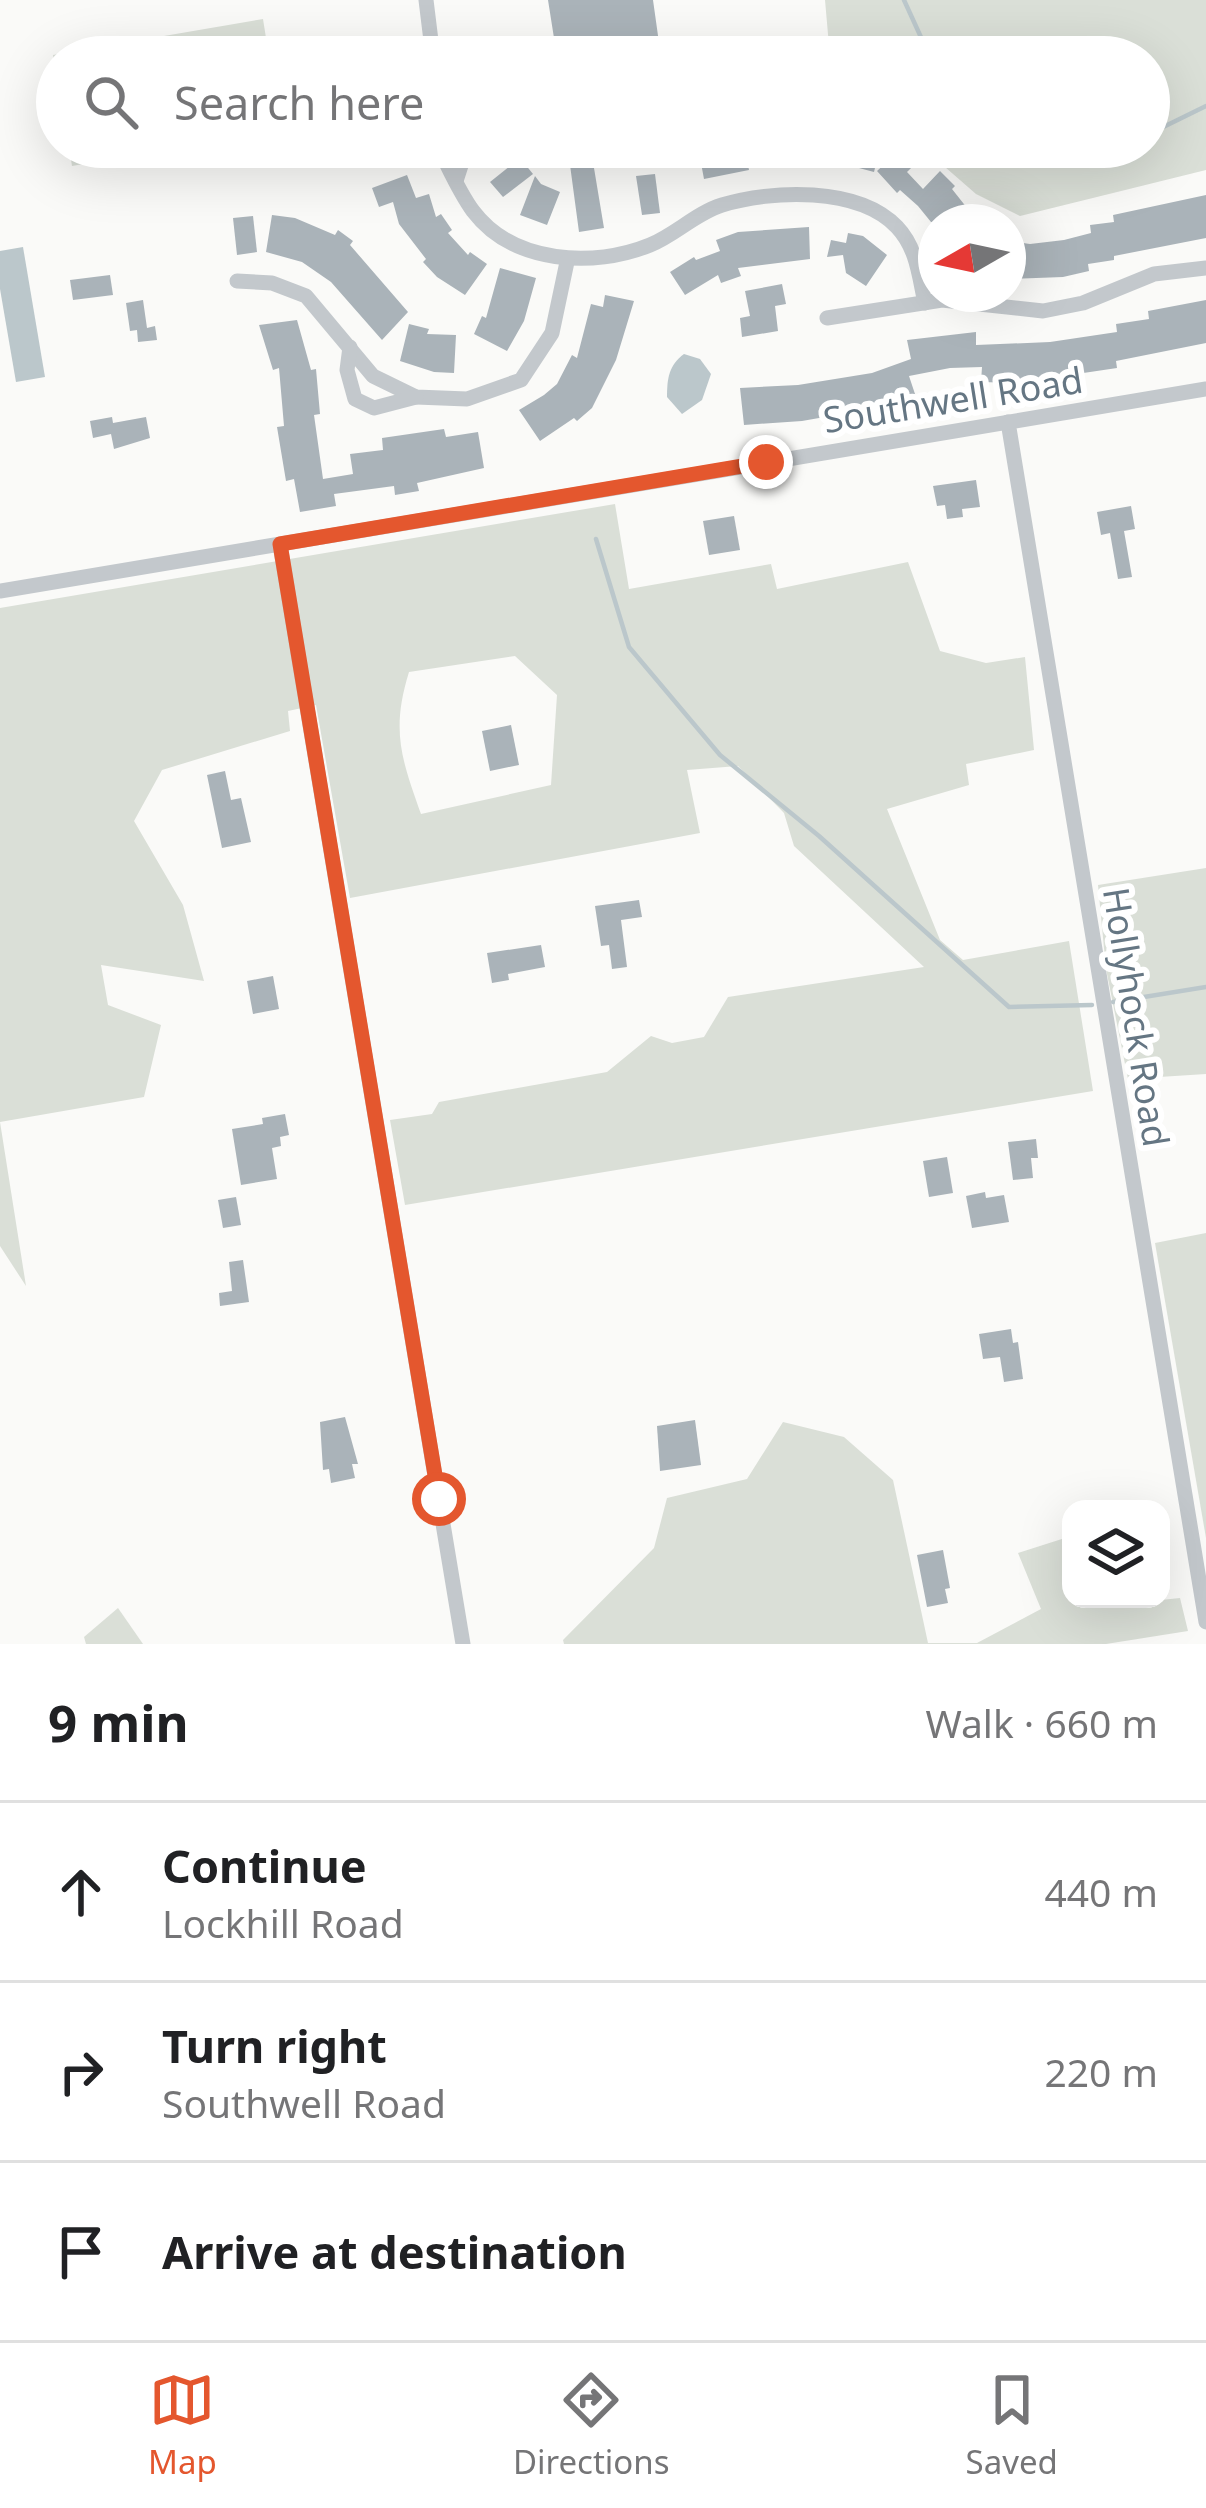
<!DOCTYPE html>
<meta charset="utf-8">
<style>
body{margin:0;font-family:"Noto Sans",sans-serif;background:#f2f2f2;color:#202124}
.controls{position:absolute;right:36px;bottom:36px;display:grid;overflow:hidden;border-radius:24px;box-shadow:0 12px 48px #0002}
.controls button{width:108px;height:108px;display:grid;place-items:center;padding:0;border:0;border-bottom:3px solid #e0e0e0;background:#fff;color:#202124;font:60px sans-serif}
.compass{position:absolute;left:918px;top:204px;width:108px;height:108px;border-radius:50%;background:#fff;box-shadow:0 12px 48px #0002;rotate:261deg}
.stop{position:absolute;width:36px;height:36px;margin:-27px;border:9px solid #e4572e;border-radius:50%;background:#fff}
.stop.end{background:#e4572e;border-color:#fff;box-shadow:0 3px 12px #0008}
.list{margin:0;padding:0;list-style:none}
h2{display:flex;justify-content:space-between;align-items:center;height:156px;margin:0;padding:0 48px;font-size:51px}
h2 small{font-size:39px;font-weight:400;color:#757577}
.list li{display:grid;grid-template-columns:78px 1fr auto;gap:36px;align-items:center;box-sizing:border-box;height:180px;padding:0 48px;border-top:3px solid #e0e0e0}
.list b{display:block;font-size:45px;white-space:nowrap}
.list p{margin:0;font-size:39px;white-space:nowrap;color:#757577}
.list em{font-size:39px;font-style:normal;color:#757577}
.icon{flex:none;width:66px;height:66px;fill:none;stroke:currentColor;stroke-width:2;stroke-linecap:round;stroke-linejoin:round}
.map{position:relative;flex:none;width:1206px;height:1644px;overflow:hidden}
.search{position:absolute;background:#fff;box-shadow:0 12px 48px #0002;left:36px;right:36px;top:36px;height:132px;display:flex;align-items:center;gap:30px;box-sizing:border-box;padding:0 42px;border-radius:66px;color:#757577;font-size:45px}
.sheet{height:696px;background:#fff}
nav{display:flex;justify-content:space-around;align-items:center;box-sizing:border-box;height:168px;border-top:3px solid #e0e0e0;background:#fff;font-size:33px;color:#757577}
nav a{display:grid;justify-items:center;gap:6px}
nav .on{color:#e4572e}
.map>svg:first-child{display:block}
.green{fill:#dadfd7;fill-rule:evenodd}
.water{fill:#bbc7cb}
.lines{fill:none;stroke-linecap:round;stroke-linejoin:round}
.stream{stroke:#bbc7cb;stroke-width:4.5}
.building{fill:#aab3b9}
.minor{stroke:#c3c8cc;stroke-width:15}
.route{stroke:#e4572e;stroke-width:15}
.labels{text-anchor:middle;stroke-width:12;stroke-linejoin:round;paint-order:stroke}
.street-label{font-size:36px;fill:#657683;stroke:#fff}
</style>
<div class="map">
<svg width="1206" height="1644" viewBox="0 0 1206 1644">
<rect width="100%" height="100%" fill="#fafaf8"/>
<!-- green -->
<g class="green">
<polygon points="825,0 1206,0 1206,170 1020,216 976,194 922,147 1149,147 1149,57 830,57"/>
<polygon points="263,19 269,57 57,57 57,77 53,55"/>
<polygon points="69,147 183,147 72,166"/>
<path d="M615 504 629 589 771 564 777 589 908 562 940 651 986 663 1025 657 1034 750 966 764 969 785 887 809 940 940 963 960 1069 941 1093 1091 405 1205 390 1120 432 1114 439 1102 607 1072 651 1036 672 1043 704 1037 728 997 924 967 794 846 784 813 738 766 687 770 700 833 350 898 316 705 288 711 290 731 162 770 134 821 183 905 204 981 101 965 108 1005 161 1025 144 1097 0 1122 26 1286 0 1246V608ZM515 656 557 695 551 785 421 814C401 758 391 730 409 672Z"/>
<polygon points="1206,868 1206,1074 1128,1079 1106,969 1098,885"/>
<polygon points="1206,1233 1206,1538 1155,1243"/>
<polygon points="783,1422 844,1437 893,1480 928,1643 977,1643 1041,1609 1018,1553 1065,1538 1071,1548 1071,1599 1099,1599 1104,1606 1180,1598 1188,1631 1106,1644 564,1644 563,1640 654,1548 667,1498 747,1479"/>
<polygon points="118,1608 143,1644 86,1644 84,1637"/>
</g>
<!-- water -->
<g class="water">
<polygon points="23,247 45,377 16,382 0,289 0,251"/>
<path d="M684 354 700 359 711 374 702 400 682 414 667 397C667 378 669 365 684 354Z"/>
</g>
<g class="lines">
<!-- stream -->
<g class="stream">
<polyline points="904,0 930,57"/>
<polyline points="1149,134 1206,106"/>
<polyline points="596,539 629,647 720,755 819,836 1009,1007 1092,1005"/>
<polyline points="1113,1002 1206,987"/>
</g>
</g>
<!-- building -->
<g class="building">
<polygon points="548,0 653,0 661,57 622,57 621,48 557,57"/>
<polygon points="599,147 602,166 594,168 604,228 579,232 568,150"/>
<polygon points="698,147 779,147 779,155 747,160 749,170 704,179"/>
<polygon points="832,147 880,147 874,172 829,160"/>
<polygon points="903,147 913,147 922,157 907,172 923,189 940,171 955,186 952,189 971,213 960,222 931,222 918,206 900,190 897,193 877,171"/>
<polygon points="520,158 533,174 503,197 490,182"/>
<polygon points="655,174 660,213 642,215 636,176"/>
<polygon points="407,175 416,198 429,194 436,217 441,214 452,230 448,233 468,255 470,252 487,264 465,295 437,277 423,262 426,259 399,224 393,202 379,207 372,188"/>
<polygon points="535,176 541,184 560,192 547,225 520,215"/>
<polygon points="1206,195 1206,238 1114,256 1114,260 1088,264 1089,271 1063,277 1011,279 1010,241 1030,244 1064,240 1091,233 1090,225 1114,222 1113,215"/>
<polygon points="272,215 295,218 335,235 338,230 353,241 350,245 408,312 382,340 331,282 302,262 266,252"/>
<polygon points="253,216 257,252 237,255 233,218"/>
<polygon points="809,227 810,259 738,268 741,276 721,283 718,275 685,295 670,272 694,257 696,260 720,251 716,240 738,232"/>
<polygon points="848,233 863,236 887,255 866,286 846,273 843,255 827,257 831,240 846,243"/>
<polygon points="500,268 536,278 524,321 507,351 474,334 482,316 486,318"/>
<polygon points="110,275 113,295 73,300 70,280"/>
<polygon points="782,284 786,304 775,306 778,331 742,337 740,318 750,316 745,291"/>
<polygon points="605,295 634,301 616,360 592,408 577,421 574,418 540,441 519,410 544,395 557,384 572,355 577,358 591,304 603,307"/>
<polygon points="143,300 147,328 155,326 157,340 138,342 137,330 130,331 126,303"/>
<polygon points="1206,300 1206,343 1116,361 1117,368 1016,383 981,382 982,367 950,368 909,376 916,397 893,405 802,421 744,425 740,388 798,385 872,373 911,359 907,340 976,332 976,345 1050,342 1117,332 1116,324 1149,319 1148,311"/>
<polygon points="297,320 311,370 316,369 320,414 314,415 323,479 353,474 350,454 383,450 382,438 444,429 446,437 478,432 484,468 417,483 419,491 395,495 394,486 334,494 336,506 300,512 294,479 286,481 277,427 284,426 279,368 273,370 259,325"/>
<polygon points="409,324 429,329 427,334 456,335 454,373 434,372 400,361"/>
<polygon points="112,417 113,423 146,417 150,438 114,449 111,434 93,438 90,421"/>
<polygon points="976,480 980,507 962,509 963,517 947,519 945,505 937,506 933,486"/>
<polygon points="1131,506 1135,529 1124,531 1132,577 1118,579 1110,533 1101,535 1097,512"/>
<polygon points="734,516 740,550 709,555 703,521"/>
<polygon points="511,725 519,765 490,771 482,731"/>
<polygon points="225,771 231,800 241,798 251,842 222,848 207,775"/>
<polygon points="639,900 642,917 621,920 627,967 612,969 609,945 601,946 595,906"/>
<polygon points="541,945 545,967 508,974 509,980 492,983 487,953"/>
<polygon points="273,976 279,1009 253,1014 247,981"/>
<polygon points="285,1114 289,1135 280,1137 281,1146 272,1148 277,1179 241,1185 232,1129 263,1124 262,1118"/>
<polygon points="1036,1139 1038,1158 1031,1158 1033,1178 1013,1180 1008,1142"/>
<polygon points="947,1157 953,1193 929,1197 923,1161"/>
<polygon points="985,1192 986,1198 1004,1195 1009,1222 972,1228 966,1196"/>
<polygon points="236,1197 241,1225 223,1228 218,1200"/>
<polygon points="243,1260 249,1302 220,1306 219,1293 232,1291 229,1262"/>
<polygon points="1011,1329 1013,1343 1018,1342 1023,1379 1004,1382 1000,1357 983,1359 979,1334"/>
<polygon points="345,1417 358,1464 352,1464 355,1478 331,1483 329,1469 323,1470 320,1422"/>
<polygon points="695,1420 701,1465 660,1471 657,1426"/>
<polygon points="943,1550 950,1588 945,1589 948,1603 927,1607 917,1555"/>
</g>
<g class="lines">
<!-- minor -->
<g class="minor">
<polyline points="426,0 433,57"/>
<path d="M438 147C449 168 459 192 473 211 513 264 594 268 650 245 675 235 696 213 722 205 771 190 858 186 897 227 917 248 919 276 925 303"/>
<polyline points="456,181 467,147"/>
<polyline points="237,281 272,283 306,296 373,376 416,397 467,399 521,380 552,333 567,262"/>
<polyline points="827,318 942,300 1043,311 1083,303 1154,274 1206,268"/>
<polyline points="350,347 347,370 355,399 374,408 416,397"/>
<polyline points="1008,422 1206,1622"/>
<polyline points="280,545 463,1644"/>
<polyline points="0,591 1206,389"/>
</g>
</g>
<g class="lines">
<!-- route -->
<polyline class="route" points="439,1499 280,544 766,462"/>
</g>
<g class="labels">
<!-- street labels -->
<g class="street-label">
<text transform="translate(953 400) rotate(-9)" y="13">Southwell Road</text>
<text transform="translate(1136 1017) rotate(81)" y="13">Hollyhock Road</text>
</g>
</g>
</svg>
<div class="controls">
<button><svg class="icon" aria-label="layers" viewBox="0 0 24 24"><path d="M12 4l9 5-9 5-9-5zM3 14l9 5 9-5"/></svg></button>
</div>
<svg class="compass" viewBox="-18 -18 36 36"><path d="M0-13l5 13h-10z" fill="#e53935"/><path d="M0 13l5-13h-10z" fill="#757577"/></svg>
<div class="stop" style="left:439px;top:1499px"></div>
<div class="stop end" style="left:766px;top:462px"></div>
<div class="search"><svg class="icon" aria-label="search" viewBox="0 0 24 24"><circle cx="10" cy="10" r="6"/><path d="M15 15l6 6"/></svg>Search here</div>
</div>
<section class="sheet">
<h2>9 min<small>Walk · 660 m</small></h2>
<ul class="list">
<li><svg class="icon" aria-label="ahead" viewBox="0 0 24 24"><path d="M12 20V5M6 11l6-6 6 6"/></svg><div><b>Continue</b><p>Lockhill Road</p></div><em>440 m</em></li>
<li><svg class="icon" aria-label="right" viewBox="0 0 24 24"><path d="M7 20v-9h11M14 6l5 5-5 5"/></svg><div><b>Turn right</b><p>Southwell Road</p></div><em>220 m</em></li>
<li><svg class="icon" aria-label="arrive" viewBox="0 0 24 24"><path d="M6 21V4h12l-3 4 3 4H6"/></svg><div><b>Arrive at destination</b></div></li>
</ul>
</section>
<nav>
<a class="on"><svg class="icon" aria-label="map" viewBox="0 0 24 24"><path d="M3 6l6-2 6 2 6-2v14l-6 2-6-2-6 2zM9 4v14M15 6v14"/></svg>Map</a>
<a><svg class="icon" aria-label="directions" viewBox="0 0 24 24"><path d="M12 3l9 9-9 9-9-9zM9 14v-3h6M13 9l2 2-2 2"/></svg>Directions</a>
<a><svg class="icon" aria-label="saved" viewBox="0 0 24 24"><path d="M7 4h10v16l-5-4-5 4z"/></svg>Saved</a>
</nav>
